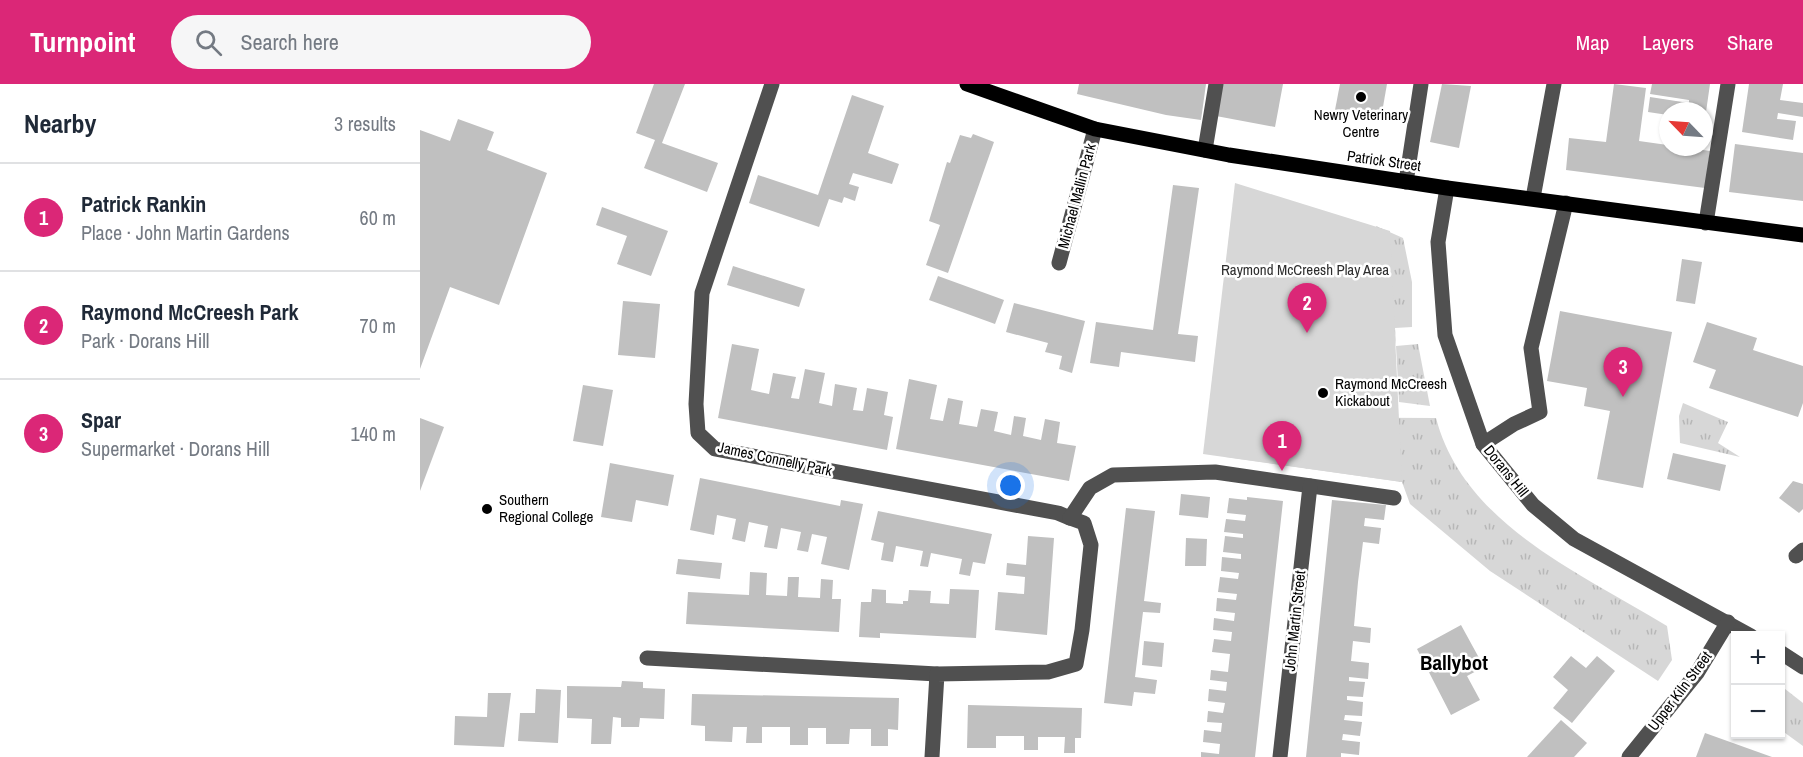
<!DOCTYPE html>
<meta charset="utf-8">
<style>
body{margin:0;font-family:"Archivo Narrow",sans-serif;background:#f6f6f7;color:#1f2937}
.controls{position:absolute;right:18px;bottom:18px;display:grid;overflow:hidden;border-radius:0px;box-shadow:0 2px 4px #0004}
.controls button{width:54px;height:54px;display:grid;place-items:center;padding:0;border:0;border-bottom:2px solid #e0e1e3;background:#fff;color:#1f2937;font:30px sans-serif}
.compass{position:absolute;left:1239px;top:18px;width:54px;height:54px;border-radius:50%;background:#fff;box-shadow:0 2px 4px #0004;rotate:295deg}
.you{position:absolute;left:591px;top:402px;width:21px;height:21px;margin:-15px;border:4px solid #fff;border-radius:50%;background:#1a73e8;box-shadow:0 0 0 9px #1a73e833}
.badge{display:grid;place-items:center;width:39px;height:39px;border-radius:50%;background:#db2777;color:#fff;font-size:20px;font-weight:700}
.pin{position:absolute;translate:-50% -50px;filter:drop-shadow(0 2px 3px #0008)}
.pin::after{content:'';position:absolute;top:32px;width:21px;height:18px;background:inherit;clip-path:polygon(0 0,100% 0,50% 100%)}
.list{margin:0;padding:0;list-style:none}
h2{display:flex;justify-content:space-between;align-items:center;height:78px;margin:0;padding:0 24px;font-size:26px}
h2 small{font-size:20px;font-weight:400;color:#747a83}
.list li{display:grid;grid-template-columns:39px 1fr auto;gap:18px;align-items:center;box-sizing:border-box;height:108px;padding:0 24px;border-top:2px solid #e0e1e3}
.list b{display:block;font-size:22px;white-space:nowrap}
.list p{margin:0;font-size:20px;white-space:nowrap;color:#747a83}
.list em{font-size:20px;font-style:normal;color:#747a83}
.icon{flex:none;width:33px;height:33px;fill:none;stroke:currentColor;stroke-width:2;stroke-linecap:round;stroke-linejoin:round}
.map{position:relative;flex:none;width:1383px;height:673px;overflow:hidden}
header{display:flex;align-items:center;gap:36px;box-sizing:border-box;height:84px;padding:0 30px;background:#db2777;color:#fff}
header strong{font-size:28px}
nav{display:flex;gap:33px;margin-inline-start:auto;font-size:21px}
.search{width:420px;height:54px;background:#f6f6f7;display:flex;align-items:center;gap:15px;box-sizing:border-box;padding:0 21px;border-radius:33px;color:#747a83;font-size:22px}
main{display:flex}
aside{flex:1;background:#fff}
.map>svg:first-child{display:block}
.grass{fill:url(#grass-tufts)}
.park{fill:#d7d7d7}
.building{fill:#c0c0c0}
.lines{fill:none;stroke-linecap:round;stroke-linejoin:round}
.minor{stroke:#505050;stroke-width:15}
.major{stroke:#000;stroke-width:15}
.poi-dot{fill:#000;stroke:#fff;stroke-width:2}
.labels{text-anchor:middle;stroke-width:5;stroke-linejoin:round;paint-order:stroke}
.poi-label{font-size:15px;fill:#000;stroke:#fff;text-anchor:start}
.street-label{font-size:15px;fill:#000;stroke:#fff}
.park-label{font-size:15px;fill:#2e2e2e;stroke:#fff}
.district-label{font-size:21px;font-weight:bold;fill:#000;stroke:#fff}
</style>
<header>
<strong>Turnpoint</strong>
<div class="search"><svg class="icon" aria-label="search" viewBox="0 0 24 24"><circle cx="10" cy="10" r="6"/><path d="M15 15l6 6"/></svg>Search here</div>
<nav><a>Map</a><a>Layers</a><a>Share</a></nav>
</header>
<main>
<aside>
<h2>Nearby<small>3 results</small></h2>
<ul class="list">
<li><span class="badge">1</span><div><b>Patrick Rankin</b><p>Place · John Martin Gardens</p></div><em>60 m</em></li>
<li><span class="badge">2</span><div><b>Raymond McCreesh Park</b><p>Park · Dorans Hill</p></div><em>70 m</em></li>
<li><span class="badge">3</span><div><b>Spar</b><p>Supermarket · Dorans Hill</p></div><em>140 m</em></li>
</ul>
</aside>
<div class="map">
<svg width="1383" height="673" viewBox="0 0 1383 673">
<defs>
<pattern id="grass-tufts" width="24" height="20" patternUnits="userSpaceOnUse" patternTransform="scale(1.5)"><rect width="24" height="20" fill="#d7d7d7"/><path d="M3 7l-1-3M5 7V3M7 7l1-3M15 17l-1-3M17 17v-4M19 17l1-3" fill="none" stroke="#b7b7b7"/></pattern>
</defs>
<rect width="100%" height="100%" fill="#fff"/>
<!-- grass -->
<g class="grass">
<polygon points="956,142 983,154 992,198 992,243 975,244 976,262 998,260 1010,322 979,318 976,262"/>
<polygon points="1263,319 1308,338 1298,359 1320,373 1260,359 1259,332"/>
<path d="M811 333 1016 334C1044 441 1161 489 1247 542L1252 576 1238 597 1070 487 990 420 982 398 806 373Z"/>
<polygon points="1360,601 1383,619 1383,662 1361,646"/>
</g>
<!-- park -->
<polygon class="park" points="815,99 970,147 982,398 783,370"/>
<!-- building -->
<g class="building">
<polygon points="234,0 265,0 242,59 298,79 287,108 224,84 235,56 216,49"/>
<polygon points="659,0 786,0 781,36 746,31 657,10"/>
<polygon points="802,0 863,0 855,43 796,32"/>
<polygon points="920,0 967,0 961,34 915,26"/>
<polygon points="1022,0 1051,2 1039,64 1010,58"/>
<polygon points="1194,0 1226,4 1219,57 1290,67 1285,104 1146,86 1149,54 1186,58"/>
<polygon points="1232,0 1290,0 1285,35 1284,27 1248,27 1248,31 1228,28 1230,13 1269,19 1269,16 1230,10"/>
<polygon points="1329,0 1363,0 1360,16 1383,19 1383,33 1358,29 1357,35 1376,37 1373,56 1322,48"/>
<polygon points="432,11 464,22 448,69 479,80 472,100 433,89 429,100 439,103 435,117 424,113 422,119 409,115 399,143 329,119 338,91 398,111"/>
<polygon points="38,35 74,48 67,66 127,89 79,221 30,203 0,285 0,46 30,57"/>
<polygon points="553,50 574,58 528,189 506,181 520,141 509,137 527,78 530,79 540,51 551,54"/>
<polygon points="1315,60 1383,69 1383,117 1309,108"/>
<polygon points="753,101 779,104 758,250 778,252 775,278 701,268 699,283 670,279 676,238 733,246"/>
<polygon points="182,123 248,147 231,192 197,180 207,152 176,141"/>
<polygon points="1262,175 1282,178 1275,220 1256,217"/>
<polygon points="313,182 385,205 379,223 307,201"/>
<polygon points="518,192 584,216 575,240 509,216"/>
<polygon points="203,217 240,220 235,274 198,271"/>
<polygon points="594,219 665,237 652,289 639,285 642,272 625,268 628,259 586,248"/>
<polygon points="1140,227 1252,248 1223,404 1177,395 1190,327 1164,322 1167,304 1127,297"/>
<polygon points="1287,238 1337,254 1333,266 1383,282 1383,319 1378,333 1289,304 1296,286 1273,278"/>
<polygon points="312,260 339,265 331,306 349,310 353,289 376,293 371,314 379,315 385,285 405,289 399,319 412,322 415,300 437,304 433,326 443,327 447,304 468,308 464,331 473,333 467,366 298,334"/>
<polygon points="489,295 517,301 510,335 523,337 528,314 543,317 539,340 557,343 561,325 578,328 574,347 591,351 594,332 606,334 603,352 621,356 625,335 640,338 637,359 656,362 649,397 476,365"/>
<polygon points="163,301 193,306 183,362 153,357"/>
<polygon points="0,334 24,343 0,407"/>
<polygon points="1253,369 1306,381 1300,407 1247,395"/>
<polygon points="190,379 254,391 248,422 216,416 212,438 181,433"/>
<polygon points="280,394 420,422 421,416 443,420 429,486 401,480 407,453 392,450 388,468 377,466 381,448 361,444 357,465 344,463 348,442 329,438 325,458 312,455 316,435 297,431 294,451 270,446"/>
<polygon points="1373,397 1383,400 1383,425 1379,429 1359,414"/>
<polygon points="761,410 790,413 788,434 759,431"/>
<polygon points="827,413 863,417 835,673 781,673 781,668 799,670 800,660 783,658 784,646 801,648 802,639 787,638 788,627 803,629 805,619 788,617 789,605 806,607 807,598 790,596 791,586 808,588 810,570 792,568 794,555 811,557 812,548 793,546 794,534 814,537 815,529 796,527 797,514 816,516 817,510 798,508 800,493 818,495 819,489 801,487 802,473 821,475 821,470 803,468 805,452 823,454 823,450 804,448 806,435 825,437 826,431 807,429 809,414 827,416"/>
<polygon points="912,416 966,421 964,436 945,434 944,442 961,444 959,460 943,458 938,498 934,542 951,544 950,559 933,557 931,577 949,579 948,595 929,593 929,597 945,598 943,613 927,612 927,616 943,618 942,632 925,631 924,636 942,638 940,652 923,650 922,656 940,658 939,671 921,669 921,673 886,673"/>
<polygon points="706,424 735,427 724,517 741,519 740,529 723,528 715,593 737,596 735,610 714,608 712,622 684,619"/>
<polygon points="458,427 572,450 565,480 553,478 550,492 539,490 542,475 511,469 508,483 500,482 503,467 476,462 473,478 461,476 464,459 451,456"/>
<polygon points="608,452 634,454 627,551 575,546 578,508 604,510 605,493 586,491 587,479 606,481"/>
<polygon points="766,454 787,455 786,482 765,482"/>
<polygon points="258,475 302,479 300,495 256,490"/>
<polygon points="330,488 347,489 346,511 367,512 368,493 379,493 378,513 400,514 401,495 413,496 412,515 421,515 419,548 266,540 268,508 329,511"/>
<polygon points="452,505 466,506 466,519 483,520 483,517 488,517 489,506 511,507 510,519 529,520 530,505 559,506 556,554 460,549 460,554 439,553 441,518 451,518"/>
<polygon points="1041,541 1064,583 1047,592 1060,616 1031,631 997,565"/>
<polygon points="724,557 744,559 742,583 722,581"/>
<polygon points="1151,572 1166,584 1177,572 1195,587 1152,639 1133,624 1148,606 1133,593"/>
<polygon points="202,597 223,598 223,604 245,605 244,635 220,634 219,643 201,643 201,634 193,633 191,660 171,660 172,635 147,634 147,602 201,603"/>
<polygon points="116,605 141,606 138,659 98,657 100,629 115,629"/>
<polygon points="68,609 91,609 84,663 34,661 35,632 67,633"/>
<polygon points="272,610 479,614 478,646 468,645 468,662 451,662 451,645 430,645 429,660 406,660 406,644 388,644 388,661 370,661 370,643 342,643 342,659 326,659 327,643 313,643 312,658 285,657 285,642 271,641"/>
<polygon points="548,621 662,624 661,654 655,654 655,669 644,669 645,653 618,653 618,666 604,666 604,652 576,652 576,664 547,664"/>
<polygon points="1141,636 1167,659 1154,673 1107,673"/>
<polygon points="1285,649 1352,673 1276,673"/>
</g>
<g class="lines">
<!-- minor -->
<g class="minor">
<polyline points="352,0 282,209 276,320 278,349 295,365 638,429 650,434"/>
<polyline points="785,66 796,0"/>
<polyline points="986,98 1001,0"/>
<polyline points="1027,104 1018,158 1025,251 1063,360 1113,421 1154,455 1331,552"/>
<polyline points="1113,114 1134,0"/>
<polyline points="1286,139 1308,0"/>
<polyline points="639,179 675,45"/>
<polyline points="1063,360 1094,340 1120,328 1111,264 1146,119"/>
<polyline points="1376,472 1383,466"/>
<polyline points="1360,568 1383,583"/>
<polyline points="227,574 517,590"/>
<polyline points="512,673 517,590 628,588 656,580 662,546 671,461 664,439 650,434 670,404 693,391 795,388 974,414"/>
<polyline points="860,673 890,402"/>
<polyline points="1209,673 1277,589 1308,538"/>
</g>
<!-- major -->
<polyline class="major" points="547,0 675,45 809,71 1027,104 1383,151"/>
</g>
<!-- markers -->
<g class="poi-dot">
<circle cx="941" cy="13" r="6"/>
<circle cx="903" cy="309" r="6"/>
<circle cx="67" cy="425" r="6"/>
</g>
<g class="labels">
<!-- poi labels -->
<g class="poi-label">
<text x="941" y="36" text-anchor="middle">Newry Veterinary<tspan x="941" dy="17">Centre</tspan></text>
<text x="915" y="305">Raymond McCreesh<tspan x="915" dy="17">Kickabout</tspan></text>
<text x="79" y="421">Southern<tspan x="79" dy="17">Regional College</tspan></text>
</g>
<!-- street labels -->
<g class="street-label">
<text transform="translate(964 77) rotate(8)" y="5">Patrick Street</text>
<text transform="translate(657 112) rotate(-75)" y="5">Michael Mallin Park</text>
<text transform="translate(355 375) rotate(12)" y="5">James Connelly Park</text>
<text transform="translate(1086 387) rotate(51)" y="5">Dorans Hill</text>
<text transform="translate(875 537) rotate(-84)" y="5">John Martin Street</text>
<text transform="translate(1260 607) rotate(-53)" y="5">Upper Kiln Street</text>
</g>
<!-- park labels -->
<g class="park-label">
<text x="885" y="191">Raymond McCreesh Play Area</text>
</g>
<!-- district labels -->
<g class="district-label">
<text x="1034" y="586">Ballybot</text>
</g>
</g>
</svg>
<div class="controls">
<button>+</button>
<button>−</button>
</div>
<svg class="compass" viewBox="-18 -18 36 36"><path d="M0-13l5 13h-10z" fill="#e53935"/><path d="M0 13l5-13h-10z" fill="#747a83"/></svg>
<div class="you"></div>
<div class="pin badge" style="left:862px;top:387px">1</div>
<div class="pin badge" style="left:887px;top:249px">2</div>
<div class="pin badge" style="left:1203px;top:313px">3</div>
</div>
</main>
